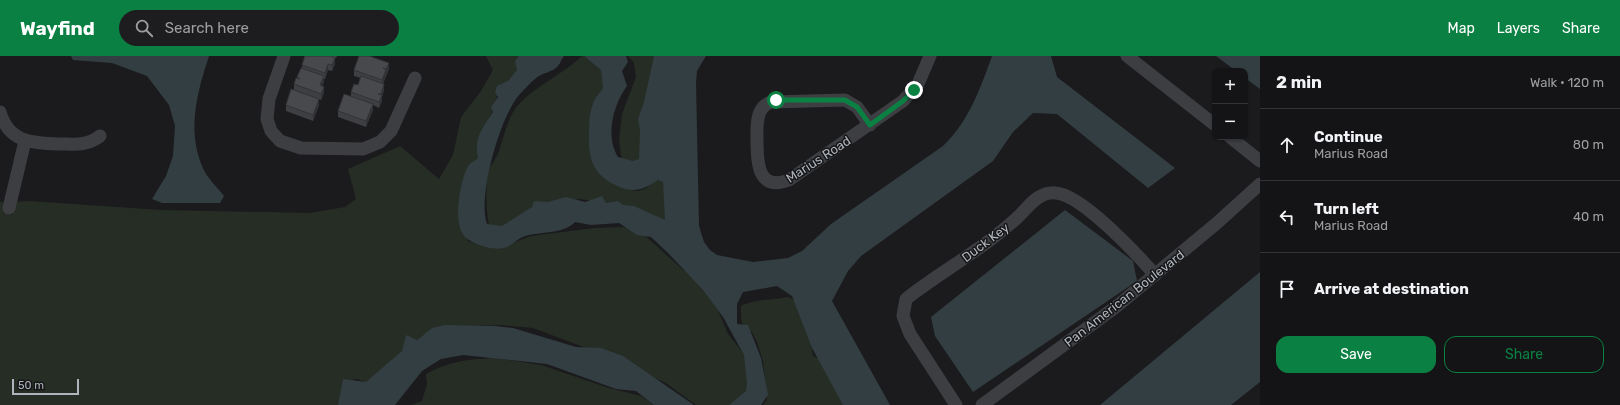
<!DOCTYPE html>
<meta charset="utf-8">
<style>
body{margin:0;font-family:Rubik,sans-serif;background:#1d1d1f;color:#f1f3f6}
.controls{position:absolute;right:12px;top:12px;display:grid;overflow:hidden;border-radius:8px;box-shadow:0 1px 3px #0004}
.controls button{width:36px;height:36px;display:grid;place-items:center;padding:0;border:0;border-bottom:1px solid #333335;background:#141416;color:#f1f3f6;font:20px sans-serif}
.scale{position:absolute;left:12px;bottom:10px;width:67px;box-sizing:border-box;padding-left:4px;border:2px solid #aeb4bb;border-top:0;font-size:11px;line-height:14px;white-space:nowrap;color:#aeb4bb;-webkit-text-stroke:3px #161618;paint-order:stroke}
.stop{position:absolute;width:12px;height:12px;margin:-9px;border:3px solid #0b8043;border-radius:50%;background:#fff}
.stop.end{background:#0b8043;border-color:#fff;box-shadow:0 1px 4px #0008}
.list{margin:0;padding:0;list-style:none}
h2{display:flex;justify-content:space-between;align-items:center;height:52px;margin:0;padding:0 16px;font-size:17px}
h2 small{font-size:13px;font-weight:400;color:#9d9ea1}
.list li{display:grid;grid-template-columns:26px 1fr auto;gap:12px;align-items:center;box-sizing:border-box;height:72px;padding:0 16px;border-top:1px solid #333335}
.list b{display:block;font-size:15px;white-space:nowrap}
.list p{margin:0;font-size:13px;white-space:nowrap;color:#9d9ea1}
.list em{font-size:13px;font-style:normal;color:#9d9ea1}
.actions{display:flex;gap:8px;padding:12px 16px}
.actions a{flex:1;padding:9px 0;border:1px solid #0b8043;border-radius:12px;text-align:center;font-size:14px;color:#0b8043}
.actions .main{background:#0b8043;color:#fff}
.icon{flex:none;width:22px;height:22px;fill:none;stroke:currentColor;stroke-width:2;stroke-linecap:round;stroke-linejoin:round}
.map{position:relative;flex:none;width:1260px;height:349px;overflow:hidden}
header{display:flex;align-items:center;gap:24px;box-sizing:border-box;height:56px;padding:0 20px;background:#0b8043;color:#fff}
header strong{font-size:19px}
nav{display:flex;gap:22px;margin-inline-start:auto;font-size:14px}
.search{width:280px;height:36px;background:#1d1d1f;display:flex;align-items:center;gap:10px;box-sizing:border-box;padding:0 14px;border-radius:22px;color:#9d9ea1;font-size:15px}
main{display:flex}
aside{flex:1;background:#141416}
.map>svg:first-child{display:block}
.green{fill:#252d25}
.water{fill:#333e42}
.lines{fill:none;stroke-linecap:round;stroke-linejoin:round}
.minor{stroke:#3c3e42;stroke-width:13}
.wall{fill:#3e3f42}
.shaded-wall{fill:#323336}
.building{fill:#48494d;stroke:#323336}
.route{stroke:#0b8043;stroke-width:5}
.labels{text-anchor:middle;stroke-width:3;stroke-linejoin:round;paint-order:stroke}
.street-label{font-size:13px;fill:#aeb4bb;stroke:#161618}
</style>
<header>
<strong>Wayfind</strong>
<div class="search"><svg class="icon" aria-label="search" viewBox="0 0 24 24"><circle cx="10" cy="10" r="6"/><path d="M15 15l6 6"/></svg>Search here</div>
<nav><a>Map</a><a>Layers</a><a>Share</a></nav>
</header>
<main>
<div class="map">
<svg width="1260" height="349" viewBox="0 0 1260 349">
<rect width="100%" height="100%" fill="#1b1b1d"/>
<!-- green -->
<g class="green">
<polygon points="486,0 538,0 497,40 487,71 466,174 468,185 496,193 531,180 594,172 623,171 642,177 700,229 715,247 728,278 747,302 750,323 743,343 737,349 696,349 666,327 597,296 533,272 500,269 465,270 423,279 394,303 370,329 358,323 351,324 338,349 0,349 0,146 5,146 3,156 12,159 15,146 29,145 161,154 310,157 345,151 356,143 348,113 400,90 439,123 453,99 461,61 481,35 493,14"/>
<path d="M582 0C598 0 602 15 609 27L603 39 614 128C624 132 638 139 647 131 653 127 656 123 662 120L671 167 616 148 580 143 539 147 513 169 490 172C486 160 485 126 489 114 492 107 498 100 500 92 505 77 508 60 519 48 537 29 563 18 582 0Z"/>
<polygon points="628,0 666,0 647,90 635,109 622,106 619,84 622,58 636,21 634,7"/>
<path d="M788 241 804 248 813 300C824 304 827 312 829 323L842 331 849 349H763L767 344 763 305 757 286 752 276 743 270 741 262V250C758 242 770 245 788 241Z"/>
<path d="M495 302 541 309 609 332 641 340 654 349H411L422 345 427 328 426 318C449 305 470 303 495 302Z"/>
</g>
<!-- water -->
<g class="water">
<path d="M71 0H209C197 37 187 73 202 110 206 121 217 131 224 140L220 147H162L152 143 166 120 173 100 175 70 169 49 147 20 112 7 73 4Z"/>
<path d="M519 0H564C561 3 561 7 558 10 553 16 542 17 536 22 530 27 524 34 519 39 500 61 477 142 487 168L502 170 532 151 534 145 548 146 566 141 585 146 602 140 606 147 618 145 623 149 634 150 665 164 663 126 658 124C643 134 633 138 615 129 593 118 588 102 589 79 589 68 589 58 593 48 594 42 600 37 603 32L601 14 584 0H626L628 6 622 15 627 30C613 49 605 80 618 101L633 105 639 103 640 75 638 63 644 46 654 0H706L697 15 696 27 699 170 704 186 710 194 717 199 753 206 788 202 802 195 831 168 943 90C969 65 980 33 992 0H1051L1057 21 1175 112 1148 132 1057 58 1033 57 1013 76 993 105 861 200 848 215 832 245 890 349H843L812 292 792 240 777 230 743 236 737 248V268L748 269 761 302 768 339 761 349H729L746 335 747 327 744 299 723 261 703 234 669 198 651 181 637 179 619 167 591 169 575 166C565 177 544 176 529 179 513 182 512 196 490 192 481 190 472 187 465 181 452 167 460 125 468 110 470 107 475 105 478 102 474 81 482 73 493 56L491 51 498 41 495 36 497 30 508 25 517 14 515 5Z"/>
<polygon points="1216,0 1260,0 1260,33 1245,22 1245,15 1236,15"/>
<polygon points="1065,154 1133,205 1137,225 973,336 935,280 931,261"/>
<polygon points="1260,216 1260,326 1231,349 1100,349"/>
<polygon points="445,269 495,270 513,272 576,291 601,292 623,300 694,349 654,349 636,335 616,333 547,308 463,299 441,303 422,315 395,349 338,349 343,323 366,326 402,295 406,279 417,284 432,272"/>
</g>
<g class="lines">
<!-- minor -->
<g class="minor">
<polyline points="284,0 269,43 267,63 271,75 280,85 301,92 363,93 380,86 391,75 415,22"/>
<polyline points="1127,0 1215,69"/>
<path d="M0 56C9 87 33 87 61 88 75 88 87 90 100 80"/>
<path d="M870 69 857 51 845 44 771 46C766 48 762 51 760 56 756 64 757 75 757 84 757 105 757 136 789 124L903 45 918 28 930 0"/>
<polyline points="1230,81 1260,105"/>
<polyline points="9,152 25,85"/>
<path d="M956 349 910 278 903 260 906 243C943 214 985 192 1019 160 1029 150 1039 135 1056 137 1082 139 1138 199 1155 219"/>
<polyline points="982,349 1117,250 1217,167 1260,128"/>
</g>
</g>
<!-- wall -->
<g class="wall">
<polygon points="304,0 337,0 336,2 335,2 335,8 332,15 328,14 325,23 324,23 324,26 322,30 324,37 321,44 319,43 319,49 313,65 286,55 286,49 294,33 294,28 302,12 302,9 304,2"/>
<polygon points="389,13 383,28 384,34 382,41 382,45 379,52 373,49 373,54 366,71 338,61 338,55 351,41 351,36 358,29 361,22 354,20 354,14"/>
</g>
<!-- shaded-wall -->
<g class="shaded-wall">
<polygon points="335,2 335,8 332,15 332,9"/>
<polygon points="389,7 389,13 386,19 386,13"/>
<polygon points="328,8 328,14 325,23 325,17"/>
<polygon points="386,14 386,20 382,29 382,24"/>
<polygon points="324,20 324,26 320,35 320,29"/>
<polygon points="384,28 384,34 382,41 382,45 379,52 379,46 381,42 381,38"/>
<polygon points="324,31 324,37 321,44 321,38"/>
<polygon points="319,43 319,49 313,65 313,59"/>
<polygon points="373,48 373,54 366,71 366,65"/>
</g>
<!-- building -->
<g class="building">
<polygon points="305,0 330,0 335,2 332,9 328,8 325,17 302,9"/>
<polygon points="359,0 369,0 389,7 386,13 383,12 386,14 382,24 354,14"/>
<polygon points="301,12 324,20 320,29 324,31 321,38 294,28 296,22 300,23 297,21"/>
<polygon points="361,20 384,28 381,38 378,38 382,39 379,46 351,36 354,28 358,29"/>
<polygon points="291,33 319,43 313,59 286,49"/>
<polygon points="344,38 373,48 366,65 338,55"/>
</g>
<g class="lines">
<!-- route -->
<polyline class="route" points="776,44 845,44 857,51 870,69 903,45 914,34"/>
</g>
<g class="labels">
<!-- street labels -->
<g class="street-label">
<text transform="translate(818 103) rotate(-33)" y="5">Marius Road</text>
<text transform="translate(985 186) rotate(-37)" y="5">Duck Key</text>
<text transform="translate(1124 242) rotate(-38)" y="5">Pan American Boulevard</text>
</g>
</g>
</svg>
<div class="controls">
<button>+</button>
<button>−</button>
</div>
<div class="scale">50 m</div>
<div class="stop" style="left:776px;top:44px"></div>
<div class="stop end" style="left:914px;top:34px"></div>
</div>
<aside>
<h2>2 min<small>Walk · 120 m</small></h2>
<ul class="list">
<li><svg class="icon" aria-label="ahead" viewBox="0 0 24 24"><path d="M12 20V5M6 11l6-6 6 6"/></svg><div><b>Continue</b><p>Marius Road</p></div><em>80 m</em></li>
<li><svg class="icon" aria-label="left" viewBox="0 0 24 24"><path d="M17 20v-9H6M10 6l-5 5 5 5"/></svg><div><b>Turn left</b><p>Marius Road</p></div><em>40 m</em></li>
<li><svg class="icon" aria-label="arrive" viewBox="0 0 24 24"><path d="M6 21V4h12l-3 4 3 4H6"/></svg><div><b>Arrive at destination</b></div></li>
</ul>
<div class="actions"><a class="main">Save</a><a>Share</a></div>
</aside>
</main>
